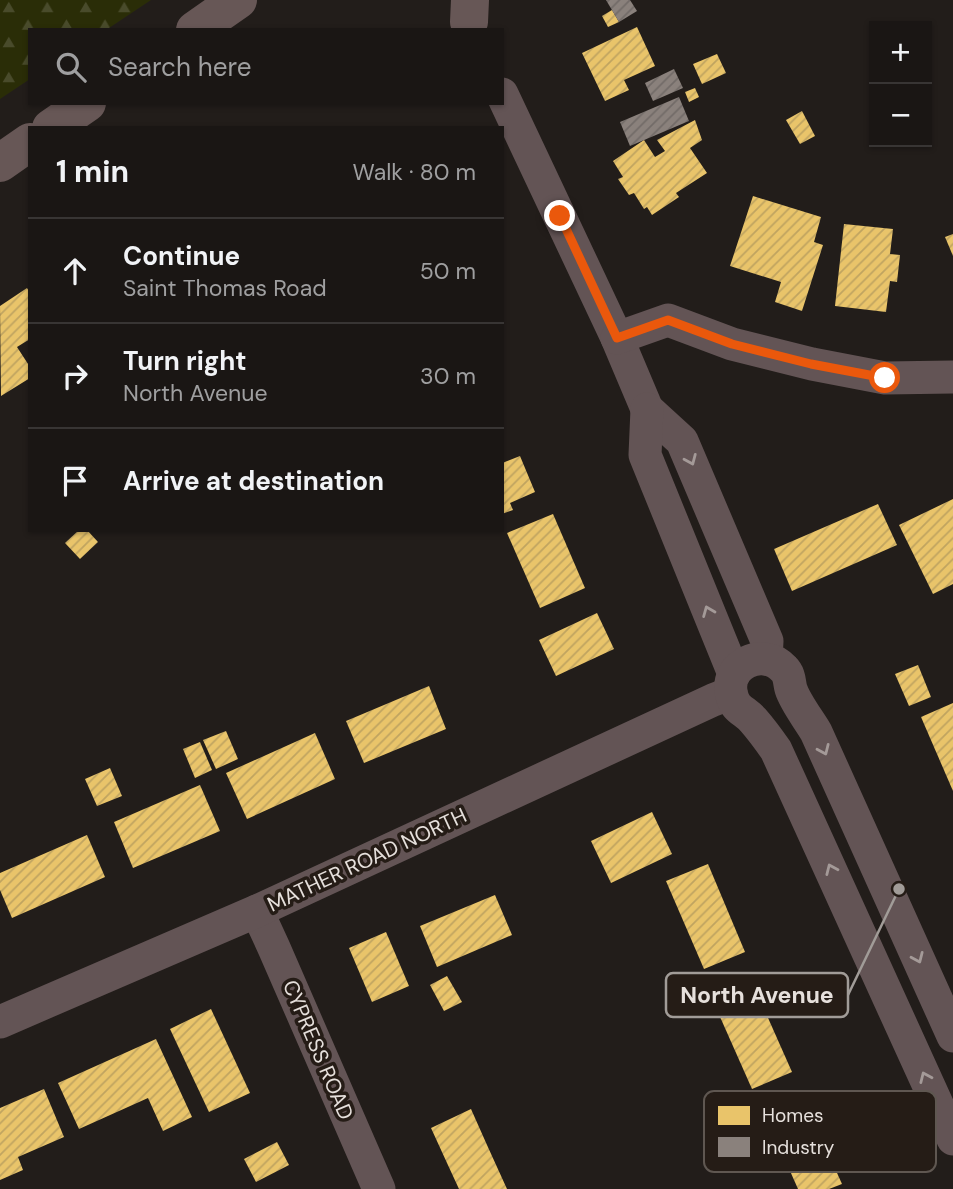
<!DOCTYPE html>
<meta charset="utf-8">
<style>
body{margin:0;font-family:"DM Sans",sans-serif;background:#231f1d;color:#f1f3f6}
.controls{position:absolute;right:21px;top:21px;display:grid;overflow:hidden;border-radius:0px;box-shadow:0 2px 5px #0004}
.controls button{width:63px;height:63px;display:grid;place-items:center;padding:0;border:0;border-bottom:2px solid #383534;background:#1a1614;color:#f1f3f6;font:35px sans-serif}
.stop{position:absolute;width:21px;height:21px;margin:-16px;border:5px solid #ea580c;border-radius:50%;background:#fff}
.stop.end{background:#ea580c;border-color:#fff;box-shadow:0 2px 7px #0008}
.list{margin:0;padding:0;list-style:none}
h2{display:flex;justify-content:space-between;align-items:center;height:91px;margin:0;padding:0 28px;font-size:30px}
h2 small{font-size:23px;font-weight:400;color:#9f9fa0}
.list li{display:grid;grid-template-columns:46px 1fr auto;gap:21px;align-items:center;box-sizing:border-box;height:105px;padding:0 28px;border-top:2px solid #383534}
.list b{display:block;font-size:26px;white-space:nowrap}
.list p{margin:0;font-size:23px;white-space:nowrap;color:#9f9fa0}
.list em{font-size:23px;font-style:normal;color:#9f9fa0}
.icon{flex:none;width:38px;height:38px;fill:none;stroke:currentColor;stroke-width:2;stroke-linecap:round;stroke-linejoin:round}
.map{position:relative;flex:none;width:953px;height:1189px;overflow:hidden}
.search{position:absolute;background:#1a1614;box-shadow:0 2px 5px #0004;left:28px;top:28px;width:476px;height:77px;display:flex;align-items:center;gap:18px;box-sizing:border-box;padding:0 24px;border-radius:0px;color:#9f9fa0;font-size:26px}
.panel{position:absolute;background:#1a1614;box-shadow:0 2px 5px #0004;left:28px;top:126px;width:476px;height:406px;border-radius:0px}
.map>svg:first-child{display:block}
.forest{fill:url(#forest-firs)}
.homes{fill:url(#homes-hatch)}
.industry{fill:url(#industry-hatch)}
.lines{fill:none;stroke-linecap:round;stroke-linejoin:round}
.street{stroke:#635455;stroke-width:33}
.secondary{stroke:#675756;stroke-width:38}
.oneway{stroke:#a49a98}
.route{stroke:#ea580c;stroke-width:9}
.labels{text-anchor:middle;stroke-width:7;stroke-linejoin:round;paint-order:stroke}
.street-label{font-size:21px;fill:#e6e0dc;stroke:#251c16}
.key{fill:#251c16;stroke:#5f5751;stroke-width:2}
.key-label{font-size:19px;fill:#e6e0dc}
.leader{fill:none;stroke:#a19c98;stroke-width:2.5}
.callout-dot{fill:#a19c98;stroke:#251c16;stroke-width:2.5}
.callout{fill:#251c16;stroke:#a19c98;stroke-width:2.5}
.callout-label{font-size:23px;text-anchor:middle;font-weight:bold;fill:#e6e0dc}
</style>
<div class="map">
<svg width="953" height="1189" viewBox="0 0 953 1189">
<defs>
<pattern id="forest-firs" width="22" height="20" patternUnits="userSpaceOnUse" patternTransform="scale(1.75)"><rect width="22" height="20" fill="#2a2d07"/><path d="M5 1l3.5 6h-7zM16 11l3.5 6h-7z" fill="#494b2b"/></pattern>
<pattern id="homes-hatch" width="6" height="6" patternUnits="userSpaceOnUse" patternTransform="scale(1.75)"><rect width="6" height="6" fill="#e9c46a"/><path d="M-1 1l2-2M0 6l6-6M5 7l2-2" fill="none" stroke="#c0a460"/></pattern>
<pattern id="industry-hatch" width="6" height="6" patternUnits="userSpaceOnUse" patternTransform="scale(1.75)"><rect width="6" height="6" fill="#8a817c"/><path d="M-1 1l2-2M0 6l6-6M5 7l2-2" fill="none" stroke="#726b68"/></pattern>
</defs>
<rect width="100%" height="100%" fill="#221d1a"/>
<!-- forest -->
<polygon class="forest" points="0,0 151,0 106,30 30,30 30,79 0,99"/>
<!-- homes -->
<g class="homes">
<polygon points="612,10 619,22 608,27 602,16"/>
<polygon points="637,27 655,66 624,80 629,90 605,101 582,53"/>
<polygon points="717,54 726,73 702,84 693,64"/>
<polygon points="695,88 699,97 689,102 685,92"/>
<polygon points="802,111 815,136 800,144 786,120"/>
<polygon points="695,120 702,140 690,148 707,173 676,193 679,197 652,215 647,207 644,209 634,193 629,195 618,179 623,177 613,161 644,140 655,157 665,151 657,140"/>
<polygon points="753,196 821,217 814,242 823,245 802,311 775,302 781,282 730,266"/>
<polygon points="844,224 893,229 890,254 900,255 897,282 890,281 886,312 835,306"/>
<polygon points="953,234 953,256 945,237"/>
<polygon points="27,288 30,293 30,339 17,347 30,367 30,378 1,396 0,306"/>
<polygon points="520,456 535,492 510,503 513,510 502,514 502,463"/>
<polygon points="953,499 953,584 933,594 899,525"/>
<polygon points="878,504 897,545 792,591 774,549"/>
<polygon points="553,514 585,588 540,608 507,533"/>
<polygon points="79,530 87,530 98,542 80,559 65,543"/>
<polygon points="597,613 614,649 556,676 539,640"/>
<polygon points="918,665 931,697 909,706 895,674"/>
<polygon points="429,686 446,729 364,763 346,721"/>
<polygon points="953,703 953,791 921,717"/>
<polygon points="226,731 238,759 216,769 203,740"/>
<polygon points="315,733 335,779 247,819 226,773"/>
<polygon points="200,742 212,770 195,778 183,749"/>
<polygon points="110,768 122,796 97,806 85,779"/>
<polygon points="200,785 220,831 133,868 114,822"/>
<polygon points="652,812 672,854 611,883 591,841"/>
<polygon points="87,835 105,877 12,918 0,890 0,873"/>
<polygon points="708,864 745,952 704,969 666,881"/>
<polygon points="495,895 512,935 437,967 420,926"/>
<polygon points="386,932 409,986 372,1002 349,948"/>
<polygon points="749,975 792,1072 752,1089 709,992"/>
<polygon points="447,976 462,1002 444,1011 430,985"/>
<polygon points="211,1009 250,1093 209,1112 170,1029"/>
<polygon points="156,1039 192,1117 163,1131 148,1098 79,1129 58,1083"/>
<polygon points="44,1089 64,1137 18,1157 23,1170 0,1180 0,1108"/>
<polygon points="802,1095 842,1184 829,1189 798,1189 764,1112"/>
<polygon points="471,1109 487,1145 507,1189 459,1189 447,1163 431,1128"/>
<polygon points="277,1142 289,1165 256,1182 244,1159"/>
</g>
<!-- industry -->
<g class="industry">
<polygon points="606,0 630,0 637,11 619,22"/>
<polygon points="674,69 683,88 653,101 645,83"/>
<polygon points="679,97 689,121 630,146 620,122"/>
</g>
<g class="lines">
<!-- street -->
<g class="street">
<polyline points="502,94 617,338 647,409 682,441 767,641 766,659"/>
<polyline points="617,338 668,320 732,344 812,364 885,378 953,377"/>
<polyline points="647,409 645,455 734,674"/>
<polyline points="257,911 274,948 379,1189"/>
<polyline points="0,1022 257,911 713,700 731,693"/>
<path d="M953 1036 816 732C809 720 795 702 791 689 789 682 790 675 784 669 763 646 723 665 732 696 735 709 745 711 753 720 761 729 769 740 776 750L953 1139"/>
</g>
<!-- secondary -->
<g class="secondary">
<polyline points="469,22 470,0"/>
<polyline points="195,30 238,0"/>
<polyline points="51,128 87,103"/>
<polyline points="0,163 30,142"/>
</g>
</g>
<!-- one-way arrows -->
<defs><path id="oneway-chevron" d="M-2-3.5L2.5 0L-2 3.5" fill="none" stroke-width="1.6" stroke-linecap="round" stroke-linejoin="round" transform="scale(1.75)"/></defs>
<g class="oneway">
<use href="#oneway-chevron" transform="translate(691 460) rotate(67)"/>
<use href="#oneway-chevron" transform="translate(708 611) rotate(-112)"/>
<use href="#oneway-chevron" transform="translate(824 750) rotate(66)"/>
<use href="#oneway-chevron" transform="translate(831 869) rotate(-114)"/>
<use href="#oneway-chevron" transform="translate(918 958) rotate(66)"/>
<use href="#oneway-chevron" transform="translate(925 1077) rotate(-114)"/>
</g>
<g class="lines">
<!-- route -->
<polyline class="route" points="560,216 617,338 668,320 732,344 811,364 885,378"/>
</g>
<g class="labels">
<!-- street labels -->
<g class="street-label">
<text transform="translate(367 860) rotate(-25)" y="7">MATHER ROAD NORTH</text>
<text transform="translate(318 1050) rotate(67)" y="7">CYPRESS ROAD</text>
</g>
</g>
<!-- legend -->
<rect x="704" y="1091" width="232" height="81" rx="10" class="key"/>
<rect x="718" y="1106" width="32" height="19" fill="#e9c46a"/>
<rect x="718" y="1137" width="32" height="20" fill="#8a817c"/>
<g class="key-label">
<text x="762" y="1122">Homes</text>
<text x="762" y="1154">Industry</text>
</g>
<!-- callouts -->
<path class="leader" d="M899 889L848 995"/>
<circle class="callout-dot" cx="899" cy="889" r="7"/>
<rect class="callout" x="666" y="973" width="182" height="44" rx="7"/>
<g class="callout-label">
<text x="757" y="1003">North Avenue</text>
</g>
</svg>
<div class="controls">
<button>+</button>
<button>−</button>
</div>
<div class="stop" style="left:885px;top:378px"></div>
<div class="stop end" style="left:560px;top:216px"></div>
<div class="search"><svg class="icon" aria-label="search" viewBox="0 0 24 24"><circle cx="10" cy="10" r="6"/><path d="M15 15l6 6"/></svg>Search here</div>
<section class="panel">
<h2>1 min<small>Walk · 80 m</small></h2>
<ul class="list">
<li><svg class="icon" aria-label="ahead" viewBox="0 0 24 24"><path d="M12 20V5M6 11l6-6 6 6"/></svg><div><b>Continue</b><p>Saint Thomas Road</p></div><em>50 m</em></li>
<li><svg class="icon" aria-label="right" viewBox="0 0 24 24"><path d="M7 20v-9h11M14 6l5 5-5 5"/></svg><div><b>Turn right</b><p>North Avenue</p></div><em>30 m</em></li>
<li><svg class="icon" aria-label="arrive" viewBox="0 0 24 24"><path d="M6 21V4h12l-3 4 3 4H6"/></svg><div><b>Arrive at destination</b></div></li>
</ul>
</section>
</div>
